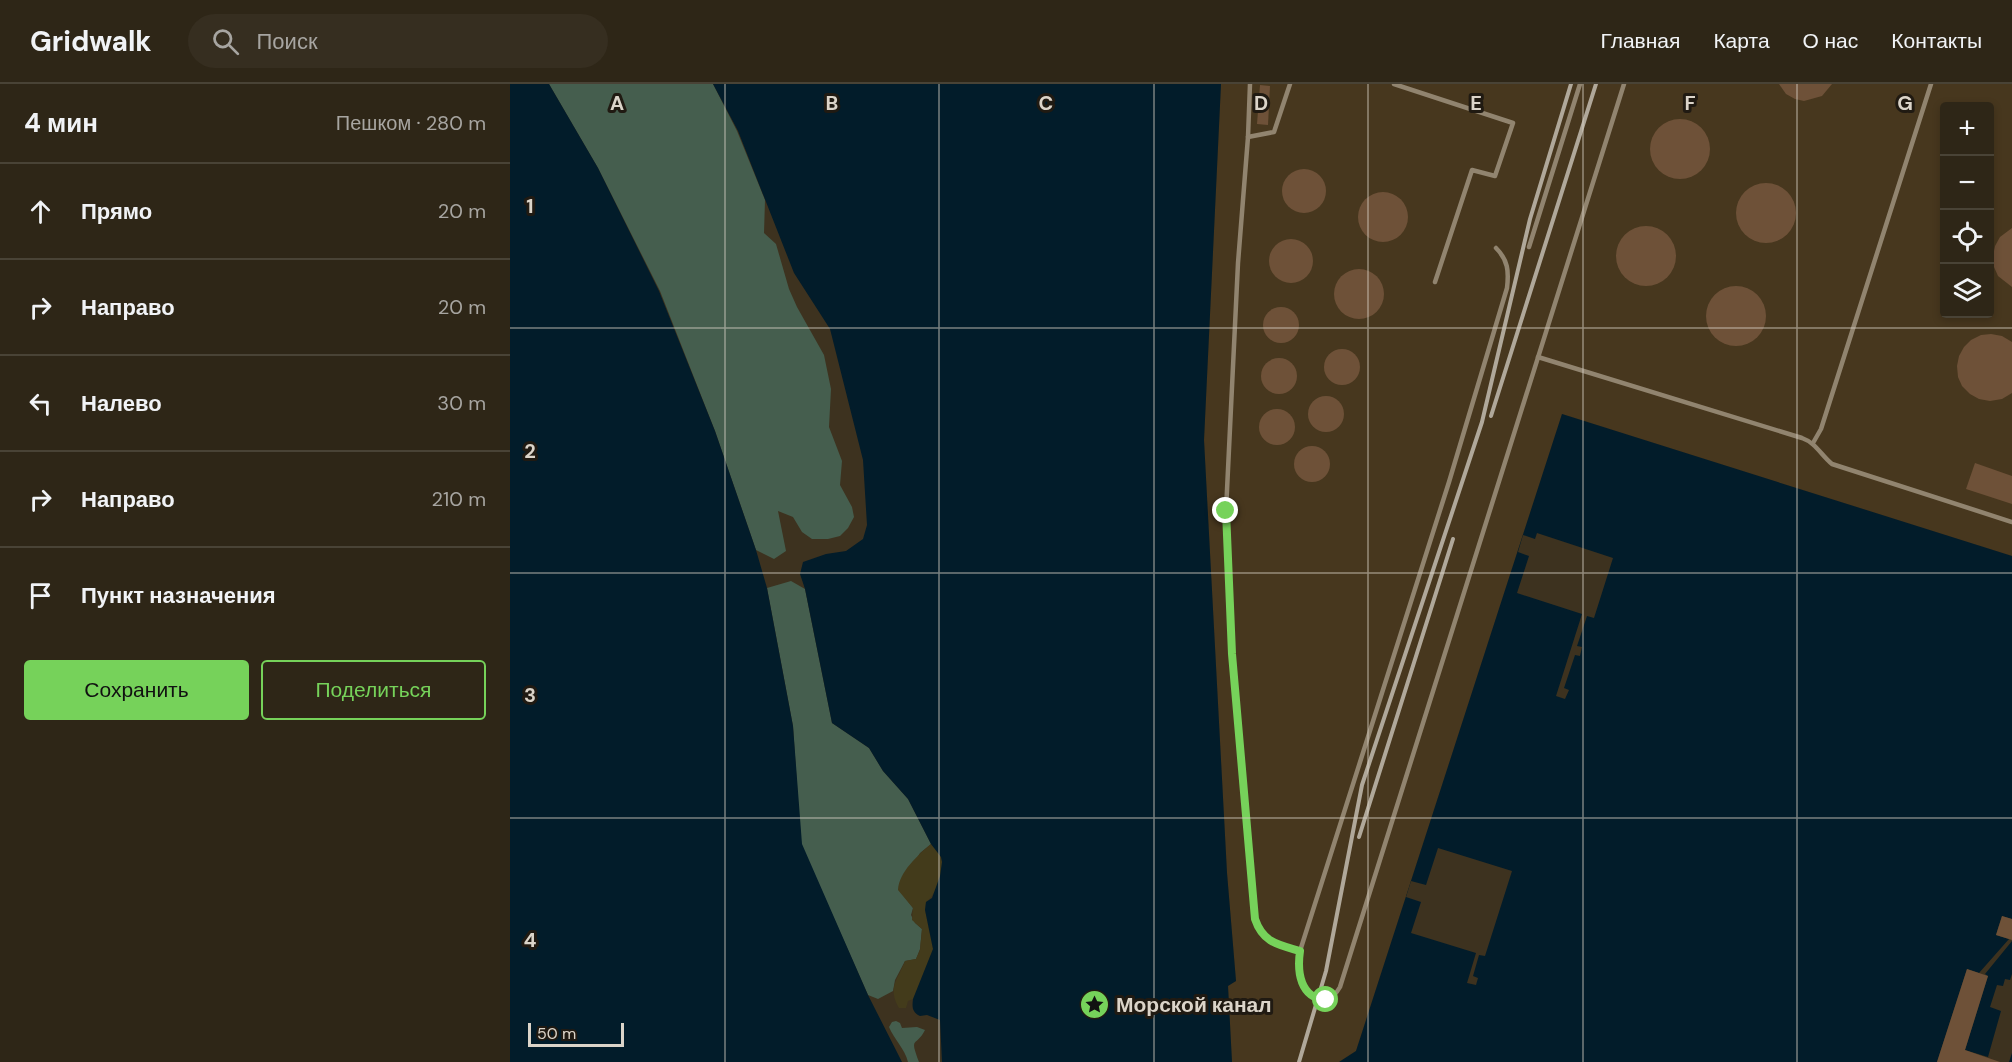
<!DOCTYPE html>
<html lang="ru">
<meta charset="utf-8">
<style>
body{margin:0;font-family:"DM Sans",sans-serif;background:#362e20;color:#f1f3f6}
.controls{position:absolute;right:18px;top:18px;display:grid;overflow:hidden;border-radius:6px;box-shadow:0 3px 9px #0003}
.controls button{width:54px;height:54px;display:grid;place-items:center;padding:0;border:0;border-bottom:2px solid #494336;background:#2e2617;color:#f1f3f6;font:30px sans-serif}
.scale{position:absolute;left:18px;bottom:15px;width:96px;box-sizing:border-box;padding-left:6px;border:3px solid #dbd4c9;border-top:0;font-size:16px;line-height:21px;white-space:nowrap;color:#dbd4c9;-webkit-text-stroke:4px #201a12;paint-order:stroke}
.stop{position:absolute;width:18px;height:18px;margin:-14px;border:4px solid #76d25a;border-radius:50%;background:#fff}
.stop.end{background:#76d25a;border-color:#fff;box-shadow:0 2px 6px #0008}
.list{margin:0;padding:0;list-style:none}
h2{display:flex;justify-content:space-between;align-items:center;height:78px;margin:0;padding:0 24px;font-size:26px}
h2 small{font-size:20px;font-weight:400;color:#a7a5a1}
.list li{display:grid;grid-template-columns:39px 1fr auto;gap:18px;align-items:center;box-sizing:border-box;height:96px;padding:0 24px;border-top:2px solid #494336}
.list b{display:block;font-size:22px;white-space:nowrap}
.list em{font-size:20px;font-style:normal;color:#a7a5a1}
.actions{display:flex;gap:12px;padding:18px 24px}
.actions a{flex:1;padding:14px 0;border:2px solid #76d25a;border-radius:6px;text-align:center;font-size:21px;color:#76d25a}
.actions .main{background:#76d25a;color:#111}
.icon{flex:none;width:33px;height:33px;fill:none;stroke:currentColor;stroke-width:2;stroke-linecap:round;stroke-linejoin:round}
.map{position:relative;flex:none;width:1502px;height:978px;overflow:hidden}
header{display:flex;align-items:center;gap:36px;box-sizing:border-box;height:84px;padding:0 30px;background:#2e2617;border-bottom:2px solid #494336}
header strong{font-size:28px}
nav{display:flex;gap:33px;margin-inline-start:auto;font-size:21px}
.search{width:420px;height:54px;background:#362e20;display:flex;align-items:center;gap:15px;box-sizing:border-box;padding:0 21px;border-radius:33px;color:#a7a5a1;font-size:22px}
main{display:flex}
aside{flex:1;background:#2e2617}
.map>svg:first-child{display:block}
.built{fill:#47371e;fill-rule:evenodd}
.green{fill:#455e4e}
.sand{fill:#433b1b}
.water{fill:#021c2a}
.pier{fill:#3d321f}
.building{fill:#6e5138}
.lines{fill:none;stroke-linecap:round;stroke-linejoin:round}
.lane{stroke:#91846f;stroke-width:4.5}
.rail{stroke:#b0a89a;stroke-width:4}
.route{stroke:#76d25a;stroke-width:8}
.grid{fill:none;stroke:#dbd4c9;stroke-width:1.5;stroke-opacity:0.55}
.labels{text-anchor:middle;stroke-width:6;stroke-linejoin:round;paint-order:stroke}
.poi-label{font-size:21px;font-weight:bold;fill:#dbd4c9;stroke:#201a12;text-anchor:start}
.grid-label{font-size:20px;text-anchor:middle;font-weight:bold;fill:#dbd4c9;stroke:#201a12;stroke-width:6;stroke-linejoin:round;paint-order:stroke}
</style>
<header>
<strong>Gridwalk</strong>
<div class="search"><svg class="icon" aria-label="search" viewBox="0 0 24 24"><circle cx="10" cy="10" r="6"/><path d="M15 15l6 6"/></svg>Поиск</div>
<nav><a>Главная</a><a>Карта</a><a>О нас</a><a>Контакты</a></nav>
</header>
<main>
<aside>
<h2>4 мин<small>Пешком · 280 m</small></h2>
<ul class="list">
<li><svg class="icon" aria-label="ahead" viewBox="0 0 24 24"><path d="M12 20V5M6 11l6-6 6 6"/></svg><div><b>Прямо</b></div><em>20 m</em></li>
<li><svg class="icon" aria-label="right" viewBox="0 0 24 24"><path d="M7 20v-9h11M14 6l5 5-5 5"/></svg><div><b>Направо</b></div><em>20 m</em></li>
<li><svg class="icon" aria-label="left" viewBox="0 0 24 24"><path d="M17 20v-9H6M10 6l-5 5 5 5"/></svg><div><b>Налево</b></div><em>30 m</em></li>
<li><svg class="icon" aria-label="right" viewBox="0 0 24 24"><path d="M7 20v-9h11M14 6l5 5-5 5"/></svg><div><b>Направо</b></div><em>210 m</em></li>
<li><svg class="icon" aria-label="arrive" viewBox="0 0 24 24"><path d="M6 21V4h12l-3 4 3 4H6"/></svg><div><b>Пункт назначения</b></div></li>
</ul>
<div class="actions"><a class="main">Сохранить</a><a>Поделиться</a></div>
</aside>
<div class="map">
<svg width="1502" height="978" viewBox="0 0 1502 978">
<rect width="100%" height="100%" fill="#3d321f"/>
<!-- built -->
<path class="built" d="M711 0H1502V472L1052 330 846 967 829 978H722L718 901 726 897 717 789 694 356ZM1434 22H1480V230H1434Z"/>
<!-- green -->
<g class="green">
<polygon points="39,0 203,0 227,47 255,116 254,149 266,160 279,205 287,223 314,271 321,305 319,343 332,377 330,401 342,423 344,433 338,444 330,452 318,455 302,455 292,448 283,433 268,427 276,467 264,475 246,466 205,347 150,207 88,84"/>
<polygon points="281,497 295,505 322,639 359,664 373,687 398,715 421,760 410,769 389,806 403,824 401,831 405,839 412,845 410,865 406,875 395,877 385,896 383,907 368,915 358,911 291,760 283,642 257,504"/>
<path d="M386 937 390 939 392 944 407 943 415 946C406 964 399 951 409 978H398C395 965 384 955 379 943L382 938Z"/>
</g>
<!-- sand -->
<path class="sand" d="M421 760C425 765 431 771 432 777 434 789 426 811 416 818L415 826 423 865 403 915 398 917 396 924H389C377 903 388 896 395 877L406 875 410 866 412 845 402 836 403 824 388 806C389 788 408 771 421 760Z"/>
<!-- water -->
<g class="water">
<polygon points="0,0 39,0 88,84 149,207 205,347 246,466 257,504 283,642 292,760 358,911 392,978 0,978"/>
<path d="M203 0H711L694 356 717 789 726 897 718 902 722 978H432L430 936 417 931 410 932C402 928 402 923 403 915L423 865 415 826 416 818 422 814 430 792 432 778 431 773 421 760 398 715 373 687 359 664 322 639 295 505 290 490 293 478 316 470 336 467 353 455 357 441 353 376 320 245 284 189 228 47Z"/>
<polygon points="1052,330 1502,472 1502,978 829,978 846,967"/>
</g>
<!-- pier -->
<g class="pier">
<polygon points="1027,449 1103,474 1084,534 1077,532 1067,562 1072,563 1070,572 1065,571 1054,604 1059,606 1055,615 1046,612 1072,530 1007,509 1019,472 1008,468 1013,451 1025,455"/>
<polygon points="928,764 1002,787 975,872 969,871 963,892 968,894 966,901 957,899 966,869 901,849 911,818 896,813 901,797 916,801"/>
<polygon points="1492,832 1502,835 1502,857 1475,890 1478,892 1455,966 1478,973 1491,927 1480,923 1487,901 1493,902 1495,895 1500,896 1502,890 1502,969 1499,978 1427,978 1457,885 1469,889 1499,855 1486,851"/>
</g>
<!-- building -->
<g class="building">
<polygon points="1269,0 1322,0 1312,12 1294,17 1285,15 1276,10"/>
<polygon points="750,1 760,2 758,41 747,40"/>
<circle cx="1170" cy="65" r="30"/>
<circle cx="794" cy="107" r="22"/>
<circle cx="1256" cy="129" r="30"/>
<circle cx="873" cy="133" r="25"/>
<circle cx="1136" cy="172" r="30"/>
<polygon points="1502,144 1502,203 1488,192 1484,183 1483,172 1485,162 1490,153"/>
<circle cx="781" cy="177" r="22"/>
<circle cx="849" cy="210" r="25"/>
<circle cx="1226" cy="232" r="30"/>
<circle cx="771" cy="241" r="18"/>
<polygon points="1481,250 1492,252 1502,258 1502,309 1492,315 1480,317 1469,315 1460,310 1452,302 1448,293 1447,282 1449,272 1454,263 1461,256 1471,251"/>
<circle cx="832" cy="283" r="18"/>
<circle cx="769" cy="292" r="18"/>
<circle cx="816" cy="330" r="18"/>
<circle cx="767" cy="343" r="18"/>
<circle cx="802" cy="380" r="18"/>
<polygon points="1465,379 1502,392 1502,420 1456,405"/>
<polygon points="1492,832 1502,835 1502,856 1486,851"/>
<polygon points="1457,885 1478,892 1455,966 1490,978 1427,978"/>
</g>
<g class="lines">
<!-- lane -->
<g class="lane">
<path d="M740 0 738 53 728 179 716 427 722 570 745 835C753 859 768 861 790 867"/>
<polyline points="884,0 1003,39 985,92 962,86 925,198"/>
<polyline points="738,53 764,48 780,0"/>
<polyline points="1019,163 1070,0"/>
<path d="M986 164C998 176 999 187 997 204L939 398 790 867C789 873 787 880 789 886 793 909 814 931 830 903L1114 0"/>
<path d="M1028 273 1292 354C1306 359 1311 371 1322 380L1502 438"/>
<polyline points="1303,359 1311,345 1421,0"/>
</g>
<!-- rail -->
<g class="rail">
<polyline points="981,332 1086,0"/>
<polyline points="849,753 943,455"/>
<polyline points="789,978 816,887 852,701 972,338 1020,135 1061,0"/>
</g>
</g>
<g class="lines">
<!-- route -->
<path class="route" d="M716 427 722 570 745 835C753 859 769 861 790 867 787 888 790 914 816 916"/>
</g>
<!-- grid -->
<path class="grid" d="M215 0V978M429 0V978M644 0V978M858 0V978M1073 0V978M1287 0V978M0 244H1502M0 489H1502M0 734H1502"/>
<!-- icons -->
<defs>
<symbol id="sight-disc" viewBox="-11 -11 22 22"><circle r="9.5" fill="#76d25a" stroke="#201a12"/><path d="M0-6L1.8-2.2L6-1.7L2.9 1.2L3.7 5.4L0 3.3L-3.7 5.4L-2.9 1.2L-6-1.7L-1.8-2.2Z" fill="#111"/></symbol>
</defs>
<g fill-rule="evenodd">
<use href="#sight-disc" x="568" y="904" width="33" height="33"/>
</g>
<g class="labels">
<!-- poi labels -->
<g class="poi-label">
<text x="606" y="928">Морской канал</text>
</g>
</g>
<g class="grid-label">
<text x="107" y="26">A</text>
<text x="322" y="26">B</text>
<text x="536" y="26">C</text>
<text x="751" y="26">D</text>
<text x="966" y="26">E</text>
<text x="1180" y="26">F</text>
<text x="1395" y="26">G</text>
<text x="20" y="129">1</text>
<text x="20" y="374">2</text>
<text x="20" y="618">3</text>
<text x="20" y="863">4</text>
</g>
</svg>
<div class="controls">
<button>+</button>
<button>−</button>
<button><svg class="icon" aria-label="locate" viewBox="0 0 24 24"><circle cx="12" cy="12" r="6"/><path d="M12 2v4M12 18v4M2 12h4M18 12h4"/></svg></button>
<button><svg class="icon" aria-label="layers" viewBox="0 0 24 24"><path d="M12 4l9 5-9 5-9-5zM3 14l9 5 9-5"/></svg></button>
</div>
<div class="scale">50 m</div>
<div class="stop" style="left:816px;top:916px"></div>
<div class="stop end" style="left:716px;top:427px"></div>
</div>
</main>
